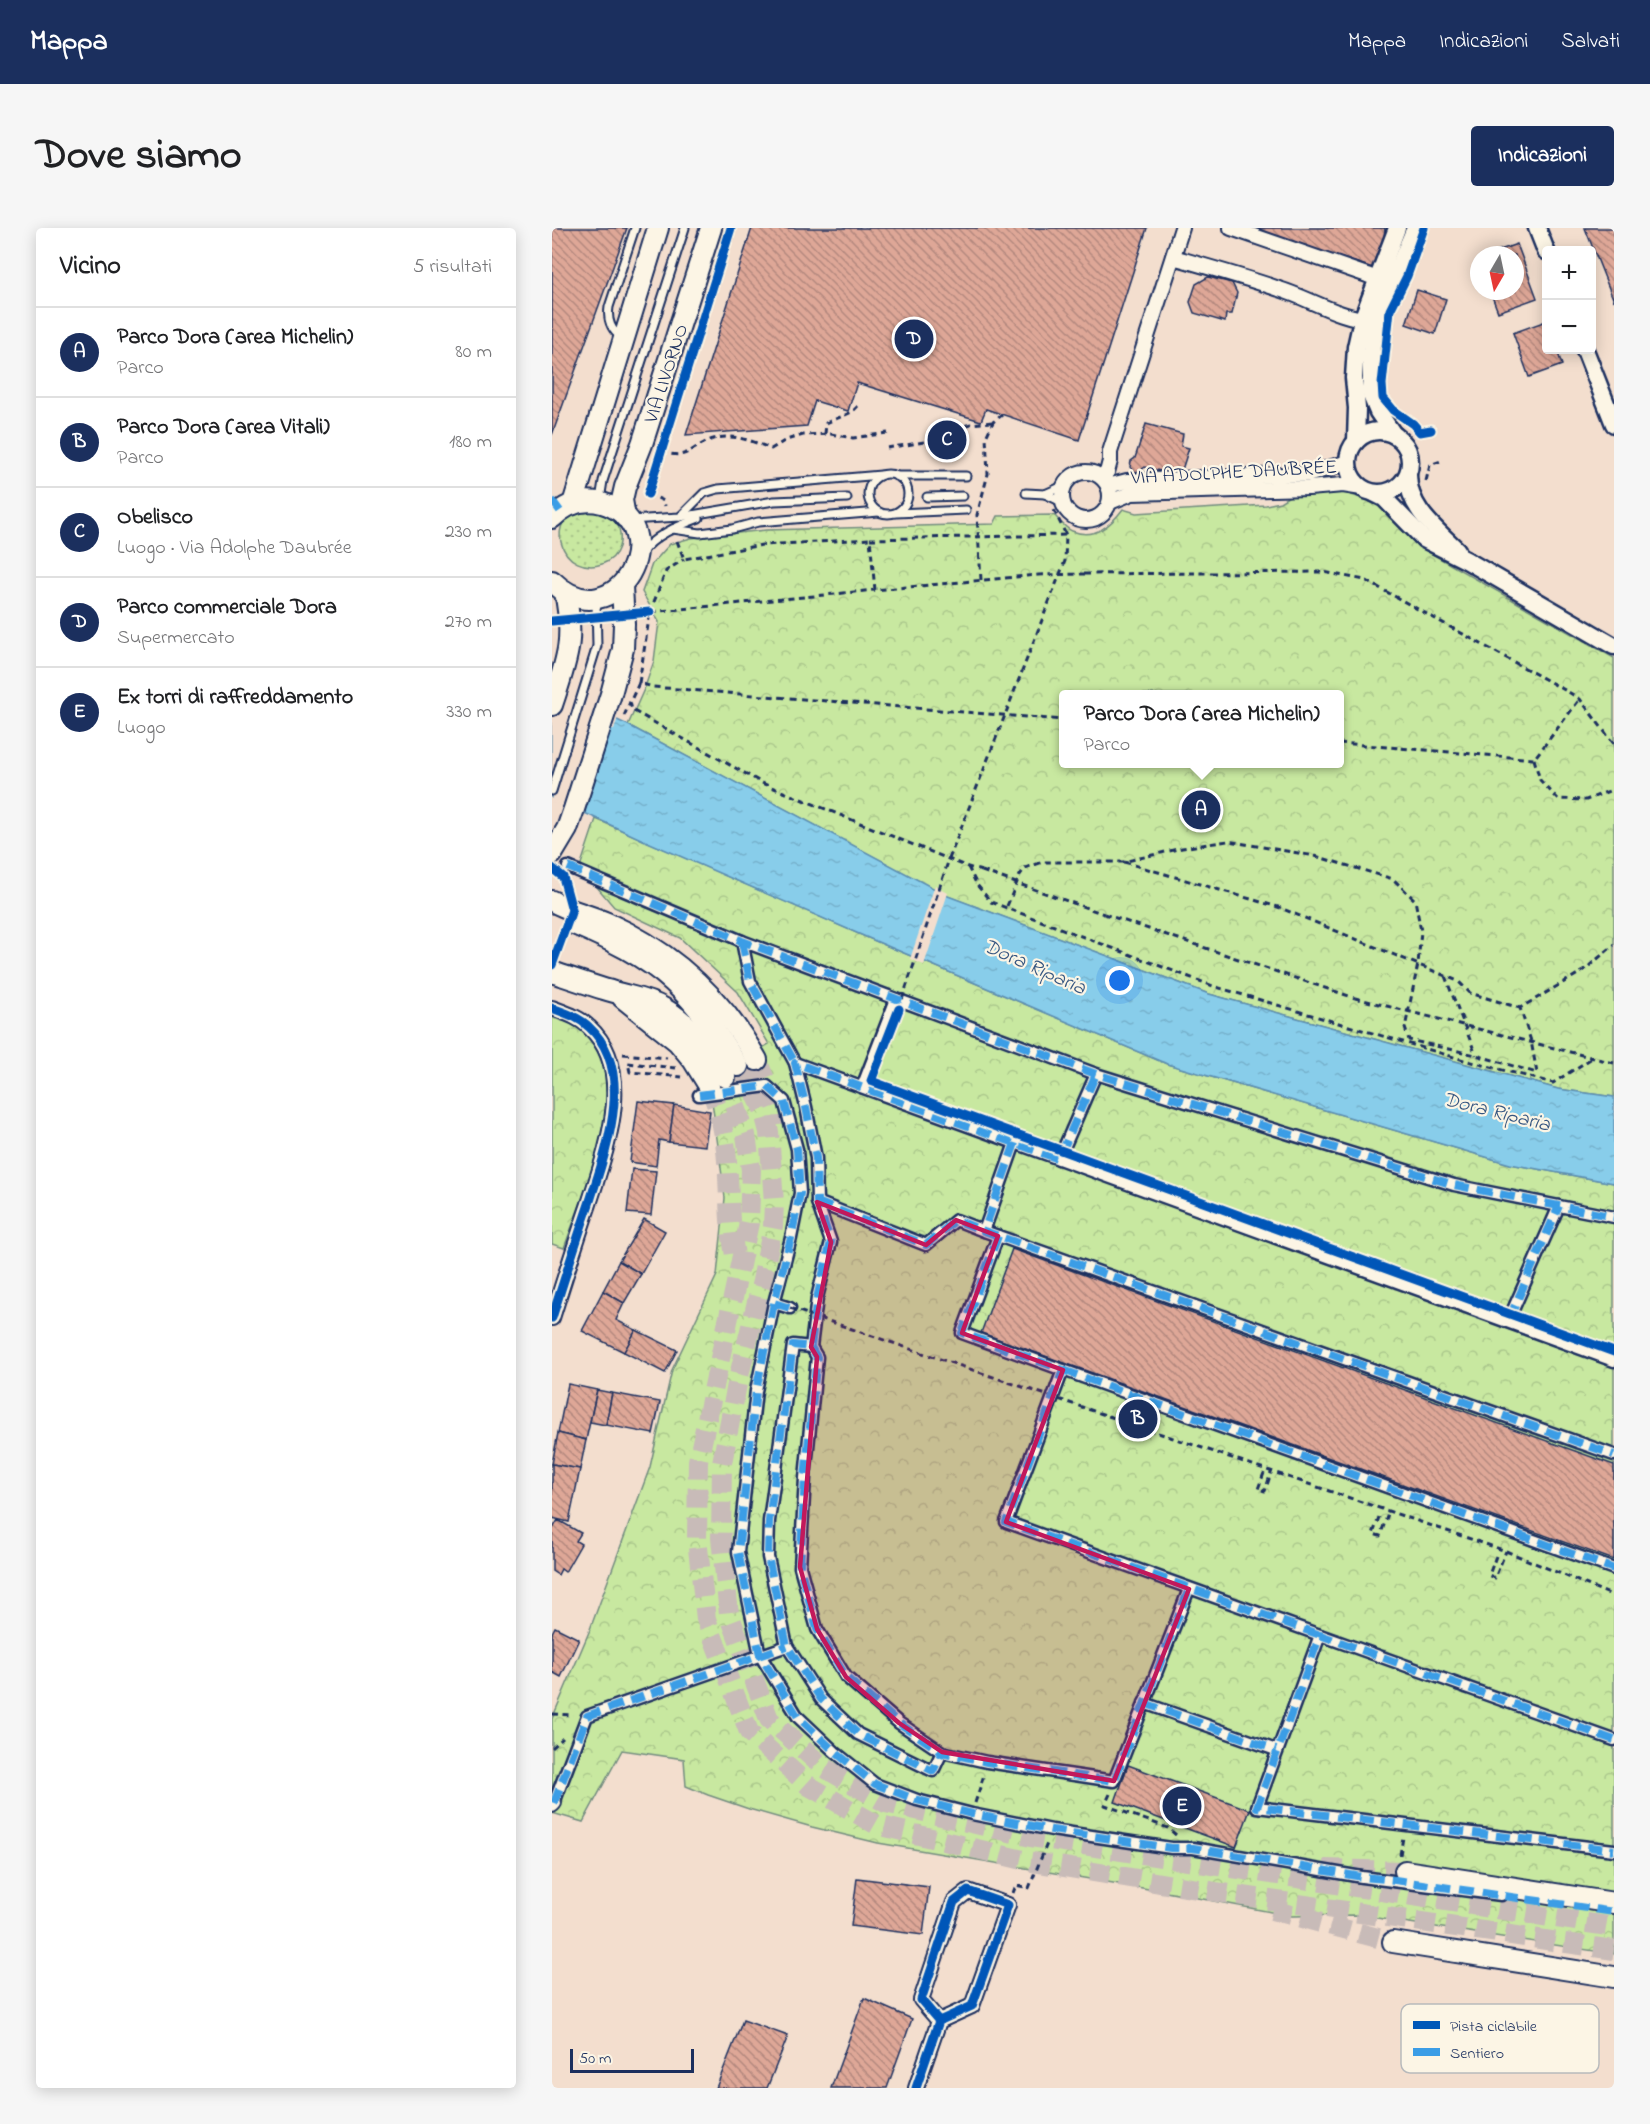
<!DOCTYPE html>
<html lang="it">
<meta charset="utf-8">
<style>
body{margin:0;font-family:"Indie Flower",sans-serif;background:#f6f6f6;color:#202124}
.controls{position:absolute;right:18px;top:18px;display:grid;overflow:hidden;border-radius:6px;box-shadow:0 3px 15px #0003}
.controls button{width:54px;height:54px;display:grid;place-items:center;padding:0;border:0;border-bottom:2px solid #e0e0e0;background:#fff;color:#202124;font:30px sans-serif}
.compass{position:absolute;left:918px;top:18px;width:54px;height:54px;border-radius:50%;background:#fff;box-shadow:0 3px 15px #0003;rotate:189deg}
.scale{position:absolute;left:18px;bottom:15px;width:124px;box-sizing:border-box;padding-left:6px;border:3px solid #1b2f5e;border-top:0;font-size:16px;line-height:21px;white-space:nowrap;color:#1b2f5e;-webkit-text-stroke:4px #fcf5e5;paint-order:stroke}
.you{position:absolute;left:568px;top:753px;width:21px;height:21px;margin:-15px;border:4px solid #fff;border-radius:50%;background:#1a73e8;box-shadow:0 0 0 9px #1a73e833}
.badge{display:grid;place-items:center;width:39px;height:39px;border-radius:50%;background:#1b2f5e;color:#fff;font-size:20px;font-weight:700}
.pin{position:absolute;translate:-50% -50%;border:3px solid #fff;box-shadow:0 2px 6px #0006}
.popup{position:absolute;left:507px;top:462px;width:285px;height:78px;box-sizing:border-box;display:grid;place-content:center;border-radius:6px;background:#fff;filter:drop-shadow(0 2px 4px #0005);font-size:20px;white-space:nowrap;color:#757577}
.popup b{font-size:22px;color:#202124}
.popup::after{content:'';position:absolute;left:50%;top:100%;margin-left:-12px;border:12px solid transparent;border-top-color:#fff}
.list{margin:0;padding:0;list-style:none}
h2{display:flex;justify-content:space-between;align-items:center;height:78px;margin:0;padding:0 24px;font-size:26px}
h2 small{font-size:20px;font-weight:400;color:#757577}
.list li{display:grid;grid-template-columns:39px 1fr auto;gap:18px;align-items:center;box-sizing:border-box;height:90px;padding:0 24px;border-top:2px solid #e0e0e0}
.list b{display:block;font-size:22px;white-space:nowrap}
.list p{margin:0;font-size:20px;white-space:nowrap;color:#757577}
.list em{font-size:20px;font-style:normal;color:#757577}
.map{position:relative;flex:none;width:1062px;height:1860px;overflow:hidden;border-radius:6px}
header{display:flex;align-items:center;gap:36px;box-sizing:border-box;height:84px;padding:0 30px;background:#1b2f5e;color:#fff}
header strong{font-size:28px}
nav{display:flex;gap:33px;margin-inline-start:auto;font-size:21px}
.intro{display:flex;align-items:center;justify-content:space-between;box-sizing:border-box;height:144px;padding:0 36px}
h1{margin:0;font-size:42px}
.button{padding:15px 27px;border-radius:6px;background:#1b2f5e;color:#fff;font-size:21px;font-weight:700}
main{display:flex;gap:36px;padding:0 36px}
aside{flex:1;background:#fff;border-radius:6px;box-shadow:0 3px 15px #0003}
.map>svg:first-child{display:block}
.grass{fill:url(#grass-dots);stroke:#728c7f;stroke-width:1.5}
.park{fill:url(#park-crowns);stroke:#728c7f;stroke-width:1.5;fill-rule:evenodd}
.water{fill:url(#water-ripples);stroke:#5c8eb2;stroke-width:1.5}
.pier{fill:#f3dece}
.building{fill:url(#building-back-hatch);stroke:#1b2f5e;stroke-width:1.5}
.lines{fill:none;stroke-linecap:round;stroke-linejoin:round}
.secondary-tunnel{stroke:#c8bbb8;stroke-width:20;stroke-dasharray:20 10;stroke-linecap:butt}
.service-casing{stroke:#1b2f5e;stroke-width:11}
.pedestrian-casing{stroke:#1b2f5e;stroke-width:15}
.minor-casing{stroke:#1b2f5e;stroke-width:18}
.tertiary-casing{stroke:#1b2f5e;stroke-width:21}
.secondary-casing{stroke:#1b2f5e;stroke-width:24}
.path{stroke:#1b2f5e;stroke-width:3;stroke-dasharray:6 4.5;stroke-linecap:butt}
.service{stroke:#fcf5e5;stroke-width:7}
.pedestrian{stroke:#fcf5e5;stroke-width:10}
.minor{stroke:#fcf5e5;stroke-width:14}
.tertiary{stroke:#fcf5e5;stroke-width:16}
.secondary{stroke:#fcf5e5;stroke-width:20}
.path-bridge{stroke:#1b2f5e;stroke-width:3;stroke-dasharray:6 4.5;stroke-linecap:butt}
.quiet{stroke:#3b9de6;stroke-width:8;stroke-dasharray:15 8;stroke-linecap:butt}
.cycleway-casing{stroke:#fcf5e5;stroke-width:13}
.cycleway{stroke:#0057b8;stroke-width:9}
.marked{fill:#c2185b;fill-opacity:0.2;stroke:#c2185b;stroke-width:4.5;stroke-linejoin:round}
.labels{text-anchor:middle;stroke-width:4.5;stroke-linejoin:round;paint-order:stroke}
.street-label{font-size:20px;fill:#1b2f5e;stroke:#fcf5e5}
.water-label{font-size:21px;font-style:italic;fill:#365681;stroke:#fcf5e5}
.key{fill:#fcf5e5;stroke:#b8babc;stroke-width:1.5}
.key-label{font-size:16px;fill:#1b2f5e}
</style>
<header>
<strong>Mappa</strong>
<nav><a>Mappa</a><a>Indicazioni</a><a>Salvati</a></nav>
</header>
<div class="intro"><h1>Dove siamo</h1><a class="button">Indicazioni</a></div>
<main>
<aside>
<h2>Vicino<small>5 risultati</small></h2>
<ul class="list">
<li><span class="badge">A</span><div><b>Parco Dora (area Michelin)</b><p>Parco</p></div><em>80 m</em></li>
<li><span class="badge">B</span><div><b>Parco Dora (area Vitali)</b><p>Parco</p></div><em>180 m</em></li>
<li><span class="badge">C</span><div><b>Obelisco</b><p>Luogo · Via Adolphe Daubrée</p></div><em>230 m</em></li>
<li><span class="badge">D</span><div><b>Parco commerciale Dora</b><p>Supermercato</p></div><em>270 m</em></li>
<li><span class="badge">E</span><div><b>Ex torri di raffreddamento</b><p>Luogo</p></div><em>330 m</em></li>
</ul>
</aside>
<div class="map">
<svg width="1062" height="1860" viewBox="0 0 1062 1860">
<defs>
<pattern id="grass-dots" width="8" height="8" patternUnits="userSpaceOnUse" patternTransform="scale(1.5)"><rect width="8" height="8" fill="#c8e8a0"/><path d="M2 2h.1M6 6h.1" fill="none" stroke="#abc78c" stroke-width="1.8" stroke-linecap="round"/></pattern>
<pattern id="park-crowns" width="20" height="18" patternUnits="userSpaceOnUse" patternTransform="scale(1.5)"><rect width="20" height="18" fill="#c8e8a0"/><path d="M2 6a3 3 0 1 1 6 0M12 15a3 3 0 1 1 6 0" fill="none" stroke="#abc78c"/></pattern>
<pattern id="water-ripples" width="26" height="14" patternUnits="userSpaceOnUse" patternTransform="scale(1.5)"><rect width="26" height="14" fill="#88cdea"/><path d="M2 4q2-2 4 0t4 0M15 11q2-2 4 0t4 0" fill="none" stroke="#75b0cb"/></pattern>
<pattern id="building-back-hatch" width="6" height="6" patternUnits="userSpaceOnUse" patternTransform="scale(1.5)"><rect width="6" height="6" fill="#dea797"/><path d="M-1 5l2 2M0 0l6 6M5-1l2 2" fill="none" stroke="#b3887e"/></pattern>
</defs>
<rect width="100%" height="100%" fill="#f3dece"/>
<filter id="ink" filterUnits="userSpaceOnUse"><feTurbulence type="fractalNoise" baseFrequency=".0167" numOctaves="2"/><feDisplacementMap in="SourceGraphic" scale="12" xChannelSelector="R" yChannelSelector="G"/><feConvolveMatrix kernelMatrix="1 2 1 2 8 2 1 2 1" color-interpolation-filters="sRGB"/></filter>
<g filter="url(#ink)">
<!-- grass -->
<path class="grass" d="M25 279 61 286C91 340 19 356 9 314 5 298 14 289 25 279Z"/>
<!-- park -->
<g class="park">
<path d="M787 263 828 276 864 304 873 322 1062 430V869L1006 861 657 766 395 668 76 497 93 459 102 433 107 394 90 364 100 336 118 316 139 310 214 302 442 296 446 288 502 287C507 292 514 301 520 303 543 312 559 297 571 281L584 285 714 277 728 274 739 267ZM511 466H787V536H511Z"/>
<polygon points="44,591 314,709 615,836 958,936 1062,955 1062,1726 805,1687 740,1688 614,1664 326,1615 260,1599 197,1581 156,1567 134,1558 132,1531 70,1522 31,1594 0,1585 0,1491 37,1404 98,1239 120,1142 165,1047 173,970 157,851 217,816 186,764 128,710 62,679 28,639"/>
<polygon points="0,786 16,791 35,803 51,835 57,861 52,912 12,1020 0,1016"/>
</g>
<!-- water -->
<polygon class="water" points="0,462 76,497 396,668 657,766 1006,861 1062,869 1062,955 958,936 615,836 314,709 91,612 0,570"/>
<!-- pier -->
<g class="pier">
<polygon points="0,459 66,489 62,502 58,502 31,587 0,573"/>
<polygon points="383,657 396,665 372,737 358,731"/>
</g>
<!-- building -->
<g class="building">
<polygon points="0,0 75,0 0,207"/>
<polygon points="200,0 595,0 527,212 434,181 429,193 305,155 296,183 263,173 255,198 134,207"/>
<polygon points="696,0 833,0 831,23 827,35 821,40"/>
<polygon points="1033,0 1062,0 1062,73"/>
<polygon points="965,16 985,70 946,84 938,63 963,63 963,27 934,27"/>
<polygon points="656,49 680,55 685,65 680,86 674,86 673,94 642,85 638,74 644,56"/>
<polygon points="865,62 894,71 883,106 854,96"/>
<polygon points="994,93 994,122 1005,122 1010,137 977,149 961,105"/>
<polygon points="594,196 631,206 629,218 637,220 628,248 593,239 588,243 583,244 578,239 579,233 583,230"/>
<polygon points="86,873 122,877 117,914 107,912 104,938 78,934"/>
<polygon points="122,877 158,883 153,918 117,914"/>
<polygon points="80,941 104,943 99,987 75,985"/>
<polygon points="92,991 113,1003 89,1046 67,1033"/>
<polygon points="460,1021 1062,1237 1062,1332 429,1105"/>
<polygon points="67,1033 89,1046 72,1075 51,1063"/>
<polygon points="51,1063 72,1075 64,1092 84,1102 72,1124 30,1103"/>
<polygon points="84,1102 125,1122 113,1145 72,1124"/>
<polygon points="16,1156 45,1162 34,1212 6,1205"/>
<polygon points="45,1162 60,1165 54,1197 38,1194"/>
<polygon points="60,1165 108,1174 101,1206 54,1197"/>
<polygon points="6,1205 34,1212 28,1241 0,1236"/>
<polygon points="0,1236 28,1241 17,1294 0,1290"/>
<polygon points="6,1292 29,1305 24,1313 29,1316 13,1344 9,1341 6,1347 0,1343 0,1302"/>
<polygon points="3,1399 27,1411 9,1449 0,1444 0,1405"/>
<polygon points="576,1537 698,1582 684,1619 563,1574"/>
<polygon points="305,1650 377,1659 371,1707 299,1698"/>
<polygon points="312,1770 360,1791 335,1860 279,1860"/>
<polygon points="191,1792 236,1808 215,1860 164,1860"/>
</g>
<g class="lines">
<!-- secondary-tunnel -->
<g class="secondary-tunnel">
<polyline points="205,832 224,878 227,897"/>
<polyline points="186,838 201,860 211,881 217,904 222,975 221,998 210,1053 185,1156 170,1235 169,1310 177,1386 217,1491 271,1539 334,1575 479,1609 1062,1699"/>
<polyline points="173,849 194,907 199,942 197,995 146,1233 145,1311 154,1391 197,1504 257,1558 325,1597 475,1633 664,1664 1062,1722"/>
<path d="M157 858C178 904 175 944 178 992 179 1006 182 1020 184 1034"/>
<polyline points="772,1641 853,1643"/>
<polyline points="720,1682 841,1714"/>
</g>
<defs>
<g id="service">
<path d="M70 110C59 102 55 93 57 79L83 0"/>
<circle cx="336" cy="266" r="20"/>
<polyline points="344,248 414,248"/>
<polyline points="474,265 493,266 511,258"/>
<polyline points="493,266 510,274"/>
<polyline points="375,269 411,268"/>
<polyline points="48,272 51,253 133,0"/>
<polyline points="344,285 414,282"/>
<polyline points="128,289 152,265 166,261 329,247"/>
<polyline points="77,292 128,289 222,273 295,270"/>
<polyline points="121,301 148,305 180,301 206,294 327,284"/>
<path d="M89 326C102 307 126 298 147 290"/>
<polyline points="0,563 45,418 44,372"/>
</g>
<g id="pedestrian">
<polyline points="16,639 190,713 544,846 902,957 1062,989"/>
<polyline points="190,713 198,753 243,835"/>
<polyline points="310,859 344,771"/>
<polyline points="147,867 215,858 232,873 245,921 248,965 239,1010 222,1075 238,1080"/>
<polyline points="463,915 432,1003 1062,1227"/>
<polyline points="507,931 544,846"/>
<polyline points="265,974 374,1017 404,992 432,1003"/>
<polyline points="446,1008 410,1105 511,1142 454,1294 768,1407"/>
<polyline points="222,1075 204,1163 186,1324 208,1427 246,1489 283,1524 323,1556 365,1572 420,1586 500,1602 619,1620 641,1620 810,1649 949,1667"/>
<polyline points="956,1093 1007,978"/>
<polyline points="259,1119 265,1129 253,1250 248,1339 265,1401 294,1449 347,1495 390,1524"/>
<polyline points="511,1142 1062,1341"/>
<polyline points="637,1361 562,1553 435,1534 390,1524 381,1543 306,1506 269,1471 235,1418 216,1329 217,1293 241,1117 259,1119 265,1070 279,1014 265,974 264,930 254,879 243,835 1062,1133"/>
<polyline points="592,1475 724,1522"/>
<polyline points="1062,1512 768,1407 705,1579 1062,1622"/>
<polyline points="2,1575 35,1488 235,1418"/>
</g>
<g id="minor">
<polyline points="679,0 815,47 825,51 833,58"/>
<path d="M621 29C656 39 692 49 727 61 757 70 787 90 819 92"/>
<circle cx="534" cy="268" r="24"/>
<polyline points="553,252 558,233 558,224 630,0"/>
<polyline points="556,258 575,253 758,246 796,234"/>
<polyline points="558,274 580,265 757,260 791,257 810,260"/>
<path d="M0 780C13 785 27 789 37 799 85 843 53 925 37 976 24 1014 12 1052 0 1090"/>
<polyline points="0,1577 2,1575"/>
<polyline points="364,1860 387,1793 420,1778 456,1677 416,1663 402,1674 369,1772 387,1793"/>
</g>
<g id="tertiary">
<polyline points="985,0 994,23"/>
<polyline points="1033,122 1062,196"/>
<circle cx="827" cy="234" r="31"/>
<polyline points="841,206 826,184 819,167 819,123 824,92 863,0"/>
<polyline points="804,213 805,180 802,150 804,119 810,92 845,0"/>
<path d="M856 247C856 280 883 300 905 322"/>
<polyline points="822,265 832,270 872,311 914,332 1062,418"/>
</g>
<g id="secondary">
<polyline points="21,276 106,0"/>
<polyline points="73,289 70,272 73,259 90,216 159,0"/>
<path d="M0 290C14 276 31 270 50 275 127 298 63 415 0 353"/>
<path d="M0 477C15 431 23 413 13 364"/>
<polyline points="0,626 15,601 22,581 59,466 71,421 72,396 70,358"/>
<path d="M0 673C17 683 37 687 55 695 120 724 170 770 205 832"/>
<path d="M22 696C57 711 93 728 121 754 147 778 167 808 186 838"/>
<path d="M0 744C21 751 41 758 62 764 79 769 96 771 111 780 139 796 158 822 173 849"/>
<polyline points="71,770 126,814 141,832 157,858"/>
<polyline points="853,1643 1062,1675"/>
<polyline points="841,1714 1062,1749"/>
</g>
</defs>
<!-- service casing -->
<use href="#service" class="service-casing"/>
<!-- pedestrian casing -->
<use href="#pedestrian" class="pedestrian-casing"/>
<!-- minor casing -->
<use href="#minor" class="minor-casing"/>
<!-- tertiary casing -->
<use href="#tertiary" class="tertiary-casing"/>
<!-- secondary casing -->
<use href="#secondary" class="secondary-casing"/>
<!-- path -->
<g class="path">
<polyline points="849,188 861,196 868,204 879,202"/>
<polyline points="273,206 274,195 300,184 306,178"/>
<polyline points="335,220 391,211 400,201 419,196 441,194"/>
<path d="M109 224C134 231 134 224 154 214 175 203 199 212 219 221L234 212 251 207 279 206 301 210 336 205"/>
<polyline points="874,253 878,237 889,233"/>
<polyline points="96,266 112,273 113,278"/>
<polyline points="318,311 514,307"/>
<polyline points="125,313 132,331 210,317 318,311 323,362 486,347"/>
<polyline points="532,346 771,344 813,352 1018,465 1028,471 1062,516"/>
<polyline points="429,352 425,287 436,246 434,209 441,194 450,187"/>
<polyline points="98,384 114,343 132,331"/>
<polyline points="87,455 98,384 323,362"/>
<polyline points="72,488 78,474"/>
<polyline points="787,515 982,531 1028,471"/>
<polyline points="982,531 988,552 1006,571 1034,572 1062,561"/>
<polyline points="397,631 513,333 514,307 502,282"/>
<polyline points="572,634 726,679 906,753 918,765 968,780"/>
<polyline points="416,639 425,657 439,674 661,758 912,832 1001,855 1040,830"/>
<polyline points="430,643 416,639 212,556 80,482 78,474 87,455 101,459 511,492"/>
<polyline points="455,678 468,647 473,640 491,634 571,634 630,620 676,613 763,628 841,651 863,672 869,703 866,736 853,800 857,812 924,827 985,845 979,813 968,780 1031,743 1062,717"/>
<polyline points="552,686 803,770"/>
<polyline points="893,748 924,827"/>
<polyline points="71,826 115,830"/>
<polyline points="1026,826 1062,835"/>
<polyline points="124,840 76,835 78,844 130,849"/>
<polyline points="712,1245 706,1261 713,1263 720,1242"/>
<polyline points="827,1289 821,1306 828,1308 837,1283"/>
<polyline points="944,1328 937,1347 943,1350 954,1323"/>
<polyline points="0,1486 21,1487"/>
<polyline points="0,1520 11,1510"/>
<polyline points="558,1566 553,1577 616,1600 624,1607"/>
<polyline points="423,1575 432,1547"/>
<polyline points="848,1627 851,1609"/>
<polyline points="461,1665 464,1657 477,1660 496,1613"/>
</g>
<!-- service -->
<use href="#service" class="service"/>
<!-- pedestrian -->
<use href="#pedestrian" class="pedestrian"/>
<!-- minor -->
<use href="#minor" class="minor"/>
<!-- tertiary -->
<use href="#tertiary" class="tertiary"/>
<!-- secondary -->
<use href="#secondary" class="secondary"/>
<!-- path-bridge -->
<g class="path-bridge">
<polyline points="486,347 532,346"/>
<polyline points="430,643 552,686"/>
<polyline points="803,770 1026,826"/>
<polyline points="347,781 397,631"/>
<polyline points="238,1080 954,1323 1062,1368"/>
</g>
<!-- quiet -->
<g class="quiet">
<polyline points="0,272 8,283"/>
<polyline points="16,639 190,713 544,846 902,957 1062,989"/>
<polyline points="190,713 198,753 243,835"/>
<polyline points="147,867 215,858 232,873 245,921 248,965 239,1010 222,1075 238,1080"/>
<polyline points="463,915 432,1003 1062,1227"/>
<polyline points="509,926 544,846"/>
<polyline points="504,930 243,835 254,879 264,930 265,974 279,1014 265,1070 259,1119 241,1117 217,1293 216,1329 235,1418 269,1471 306,1506 381,1543 390,1524 435,1534 562,1553 637,1361"/>
<polyline points="265,974 374,1017 404,992 432,1003"/>
<polyline points="446,1008 410,1105 511,1142 454,1294 768,1407"/>
<polyline points="222,1075 204,1163 186,1324 208,1427 246,1489 283,1524 323,1556 365,1572 420,1586 500,1602 619,1620 641,1620 810,1649 843,1652 1062,1684"/>
<polyline points="957,1091 1007,978"/>
<polyline points="259,1119 265,1129 253,1250 248,1339 265,1401 294,1449 347,1495 390,1524"/>
<polyline points="511,1142 1062,1341"/>
<polyline points="592,1475 724,1522"/>
<polyline points="1062,1512 768,1407 705,1579 1062,1622"/>
<polyline points="2,1575 35,1488 235,1418"/>
</g>
<defs>
<g id="cycleway">
<polyline points="872,0 855,48 838,82 830,156 831,170 841,182 861,196 868,204 879,202"/>
<polyline points="96,266 179,0"/>
<polyline points="0,393 98,384"/>
<polyline points="0,640 11,649 20,682 0,737"/>
<path d="M0 780C13 785 27 789 37 799 85 843 53 925 37 976 24 1014 12 1052 0 1090"/>
<polyline points="347,781 319,853 1062,1124"/>
<polyline points="364,1860 387,1793 420,1778 456,1677 416,1663 402,1674 369,1772 387,1793"/>
</g>
</defs>
<!-- cycleway casing -->
<use href="#cycleway" class="cycleway-casing"/>
<!-- cycleway -->
<use href="#cycleway" class="cycleway"/>
</g>
</g>
<!-- marked area -->
<path class="marked" d="M265 974 374 1017 404 992 446 1008 410 1105 511 1142 454 1294 637 1361 562 1553 390 1524 347 1495 294 1449 265 1401 248 1339 265 1129 259 1119 279 1014Z"/>
<g class="labels">
<!-- street labels -->
<g class="street-label">
<text transform="translate(113 145) rotate(-72)" y="7">VIA LIVORNO</text>
<text transform="translate(682 243) rotate(-3)" y="7">VIA ADOLPHE DAUBRÉE</text>
</g>
<!-- water labels -->
<g class="water-label">
<text transform="translate(483 738) rotate(24)" y="7">Dora Riparia</text>
<text transform="translate(945 883) rotate(14)" y="7">Dora Riparia</text>
</g>
</g>
<!-- legend -->
<rect x="849" y="1776" width="198" height="69" rx="9" class="key"/>
<rect x="861" y="1793" width="27" height="8" fill="#0057b8"/>
<rect x="861" y="1820" width="27" height="8" fill="#3b9de6"/>
<g class="key-label">
<text x="898" y="1803">Pista ciclabile</text>
<text x="898" y="1830">Sentiero</text>
</g>
</svg>
<div class="controls">
<button>+</button>
<button>−</button>
</div>
<svg class="compass" viewBox="-18 -18 36 36"><path d="M0-13l5 13h-10z" fill="#e53935"/><path d="M0 13l5-13h-10z" fill="#757577"/></svg>
<div class="scale">50 m</div>
<div class="you"></div>
<div class="pin badge" style="left:649px;top:582px">A</div>
<div class="popup"><b>Parco Dora (area Michelin)</b>Parco</div>
<div class="pin badge" style="left:586px;top:1191px">B</div>
<div class="pin badge" style="left:395px;top:212px">C</div>
<div class="pin badge" style="left:362px;top:111px">D</div>
<div class="pin badge" style="left:630px;top:1578px">E</div>
</div>
</main>
